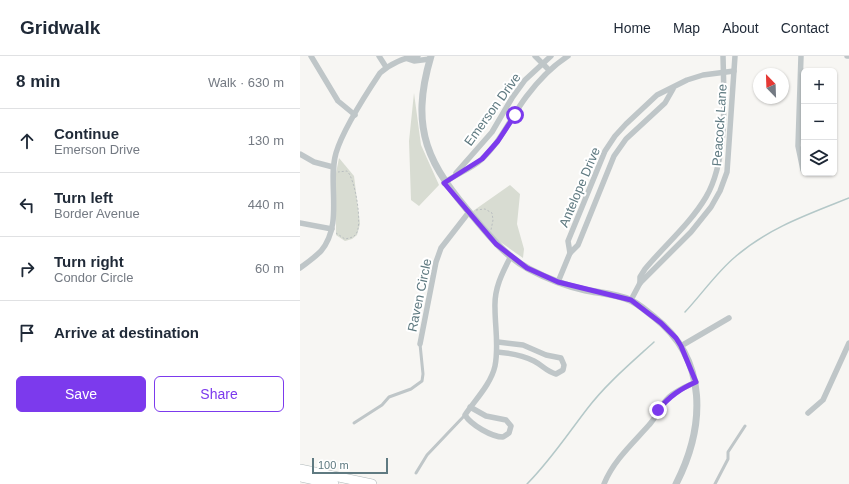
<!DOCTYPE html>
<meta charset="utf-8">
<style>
body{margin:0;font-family:Helvetica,sans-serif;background:#f6f6f7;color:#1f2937}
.controls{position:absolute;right:12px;top:12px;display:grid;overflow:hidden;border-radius:6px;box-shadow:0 1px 3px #0004}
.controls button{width:36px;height:36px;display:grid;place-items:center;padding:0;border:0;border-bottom:1px solid #e0e1e3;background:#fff;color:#1f2937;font:20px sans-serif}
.compass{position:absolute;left:453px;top:12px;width:36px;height:36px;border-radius:50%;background:#fff;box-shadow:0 1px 3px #0004;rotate:337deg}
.scale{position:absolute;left:12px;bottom:10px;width:76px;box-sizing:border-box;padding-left:4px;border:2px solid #5f7a81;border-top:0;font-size:11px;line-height:14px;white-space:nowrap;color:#5f7a81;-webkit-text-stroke:3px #fff;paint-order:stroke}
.stop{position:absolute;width:12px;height:12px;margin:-9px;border:3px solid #7c3aed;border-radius:50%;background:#fff}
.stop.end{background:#7c3aed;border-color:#fff;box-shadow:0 1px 4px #0008}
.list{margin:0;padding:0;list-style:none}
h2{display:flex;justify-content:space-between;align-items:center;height:52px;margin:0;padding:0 16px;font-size:17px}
h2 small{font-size:13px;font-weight:400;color:#747a83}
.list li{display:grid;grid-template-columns:26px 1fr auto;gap:12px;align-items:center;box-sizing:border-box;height:64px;padding:0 16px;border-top:1px solid #e0e1e3}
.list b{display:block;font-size:15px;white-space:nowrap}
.list p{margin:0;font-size:13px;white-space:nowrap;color:#747a83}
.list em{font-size:13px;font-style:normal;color:#747a83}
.actions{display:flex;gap:8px;padding:12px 16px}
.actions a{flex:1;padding:9px 0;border:1px solid #7c3aed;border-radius:6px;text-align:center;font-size:14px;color:#7c3aed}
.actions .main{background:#7c3aed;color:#fff}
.icon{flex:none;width:22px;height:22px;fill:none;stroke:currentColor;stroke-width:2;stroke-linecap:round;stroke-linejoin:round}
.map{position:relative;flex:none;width:549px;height:428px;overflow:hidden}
header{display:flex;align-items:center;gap:24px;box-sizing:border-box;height:56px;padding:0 20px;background:#fff;border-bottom:1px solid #e0e1e3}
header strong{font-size:19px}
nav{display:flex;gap:22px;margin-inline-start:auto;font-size:14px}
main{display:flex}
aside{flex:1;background:#fff}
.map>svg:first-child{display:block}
.green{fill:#d8dcd2}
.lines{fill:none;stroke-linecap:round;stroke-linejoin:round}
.stream{stroke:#b4c8c8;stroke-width:1.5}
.primary-casing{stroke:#b0b9bb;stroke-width:10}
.path{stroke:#b9bec0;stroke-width:1;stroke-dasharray:2 2;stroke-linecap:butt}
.service{stroke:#bfc6c8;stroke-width:3}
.minor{stroke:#bfc6c8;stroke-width:5.5}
.tertiary{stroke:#bfc6c8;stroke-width:7}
.primary{stroke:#fff;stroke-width:9}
.route{stroke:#7c3aed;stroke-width:5}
.labels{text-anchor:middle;stroke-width:4;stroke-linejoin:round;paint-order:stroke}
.street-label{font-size:13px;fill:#5f7a81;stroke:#fff}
</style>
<header>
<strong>Gridwalk</strong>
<nav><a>Home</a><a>Map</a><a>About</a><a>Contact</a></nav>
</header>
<main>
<aside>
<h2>8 min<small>Walk · 630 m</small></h2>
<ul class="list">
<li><svg class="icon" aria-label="ahead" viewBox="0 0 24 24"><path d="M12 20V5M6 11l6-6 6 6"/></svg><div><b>Continue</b><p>Emerson Drive</p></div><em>130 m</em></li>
<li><svg class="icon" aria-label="left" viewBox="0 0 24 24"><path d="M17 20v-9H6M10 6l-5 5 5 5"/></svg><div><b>Turn left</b><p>Border Avenue</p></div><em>440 m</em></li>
<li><svg class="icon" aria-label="right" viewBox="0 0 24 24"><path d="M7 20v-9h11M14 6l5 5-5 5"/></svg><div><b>Turn right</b><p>Condor Circle</p></div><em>60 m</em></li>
<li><svg class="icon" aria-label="arrive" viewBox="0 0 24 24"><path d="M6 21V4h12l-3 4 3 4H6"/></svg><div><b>Arrive at destination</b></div></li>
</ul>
<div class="actions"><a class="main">Save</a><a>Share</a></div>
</aside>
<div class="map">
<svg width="549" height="428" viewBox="0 0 549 428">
<rect width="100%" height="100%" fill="#f7f6f3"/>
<!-- green -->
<g class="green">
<polygon points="114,37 121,89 139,129 119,150 111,144 109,85"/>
<polygon points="39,102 54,120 60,168 57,179 52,183 45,185 36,179 36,117"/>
<polygon points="210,129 220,138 217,168 224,193 223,202 196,183 173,155"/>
</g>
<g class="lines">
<!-- stream -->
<g class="stream">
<path d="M385 256C401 239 417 216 435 201 468 172 509 158 549 142"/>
<path d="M227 428C250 405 267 379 287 353 306 328 331 307 354 286"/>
</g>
<defs>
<g id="primary">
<polyline points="0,413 72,428"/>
<polyline points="0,421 34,428"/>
</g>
</defs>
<!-- primary casing -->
<use href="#primary" class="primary-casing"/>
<!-- path -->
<g class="path">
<polyline points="176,154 185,153 192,157 193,164 191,174"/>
<path d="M36 177 45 183C49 182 53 182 56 178 63 169 55 122 47 115L38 116"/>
</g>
<!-- service -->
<g class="service">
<polyline points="54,367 82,349 89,341 111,333 122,325 123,318 120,288"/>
<polyline points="116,417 127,399 165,359"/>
<polyline points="415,428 428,403 428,396 445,370"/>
</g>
<!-- minor -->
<g class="minor">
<polyline points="11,0 38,45 55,59"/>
<polyline points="79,0 86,11"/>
<polyline points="235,0 249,14"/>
<polyline points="501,0 498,90 503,114"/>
<polyline points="547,0 549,0"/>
<polyline points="108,3 114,5 130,3"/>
<polyline points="0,98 14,106 33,111"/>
<polyline points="156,117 192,76 212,42 225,24 251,0"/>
<path d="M144 127C156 118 171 113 181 104 200 87 211 61 226 41 238 25 251 11 268 0"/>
<polyline points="0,167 32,173"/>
<polyline points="270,197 268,185 305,95 315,80 326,68 357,39 387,24 403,19 434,15"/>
<path d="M0 212C7 207 15 201 21 195 44 167 27 128 36 97 43 73 66 38 80 17 90 8 105 1 118 0"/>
<polyline points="258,226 270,197 278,189 314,100 326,83 365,47 373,33"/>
<path d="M340 227V221L345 213C365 189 390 168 406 141 428 103 424 43 423 0"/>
<polyline points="331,244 340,227 391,176 411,151 420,135 427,116 435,0"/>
<polyline points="120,288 136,206 141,192 169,156"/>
<polyline points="381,290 429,262"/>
<path d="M197 296C210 297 222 299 234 305 242 309 247 316 256 318L263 314 264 309 261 302 246 299 223 289 198 286"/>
<path d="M170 351 186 360 206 364 211 370 209 377 203 381C192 381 171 369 165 359 175 344 191 328 195 310 199 290 195 272 195 252 194 233 202 217 211 200"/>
<polyline points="508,357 523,344 549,287"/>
<path d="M304 428C313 405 333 387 349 369 357 361 360 349 369 341 377 334 387 330 396 326"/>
</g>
<!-- tertiary -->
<path class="tertiary" d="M131 0C109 74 128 109 176 164 191 182 207 201 229 213 246 222 266 230 285 234 300 237 316 238 330 244 339 248 346 255 354 261 409 304 405 371 376 428"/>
<!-- primary -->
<use href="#primary" class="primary"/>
</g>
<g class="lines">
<!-- route -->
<path class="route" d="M215 59 198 85 182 103 144 127 196 188 227 212 258 226 331 244 361 267 376 282 381 290 396 326C380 333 370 340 358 354"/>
</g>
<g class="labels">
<!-- street labels -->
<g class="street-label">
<text transform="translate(192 53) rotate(-54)" y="5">Emerson Drive</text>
<text transform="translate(419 69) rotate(-86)" y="5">Peacock Lane</text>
<text transform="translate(279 131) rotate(-67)" y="5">Antelope Drive</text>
<text transform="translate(119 239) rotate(-78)" y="5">Raven Circle</text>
</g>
</g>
</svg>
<div class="controls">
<button>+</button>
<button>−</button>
<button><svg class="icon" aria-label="layers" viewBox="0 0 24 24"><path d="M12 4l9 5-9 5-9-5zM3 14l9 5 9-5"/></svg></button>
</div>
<svg class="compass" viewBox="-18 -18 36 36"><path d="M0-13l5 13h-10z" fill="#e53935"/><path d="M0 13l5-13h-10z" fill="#747a83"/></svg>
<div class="scale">100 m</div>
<div class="stop" style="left:215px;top:59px"></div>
<div class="stop end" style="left:358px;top:354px"></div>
</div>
</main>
